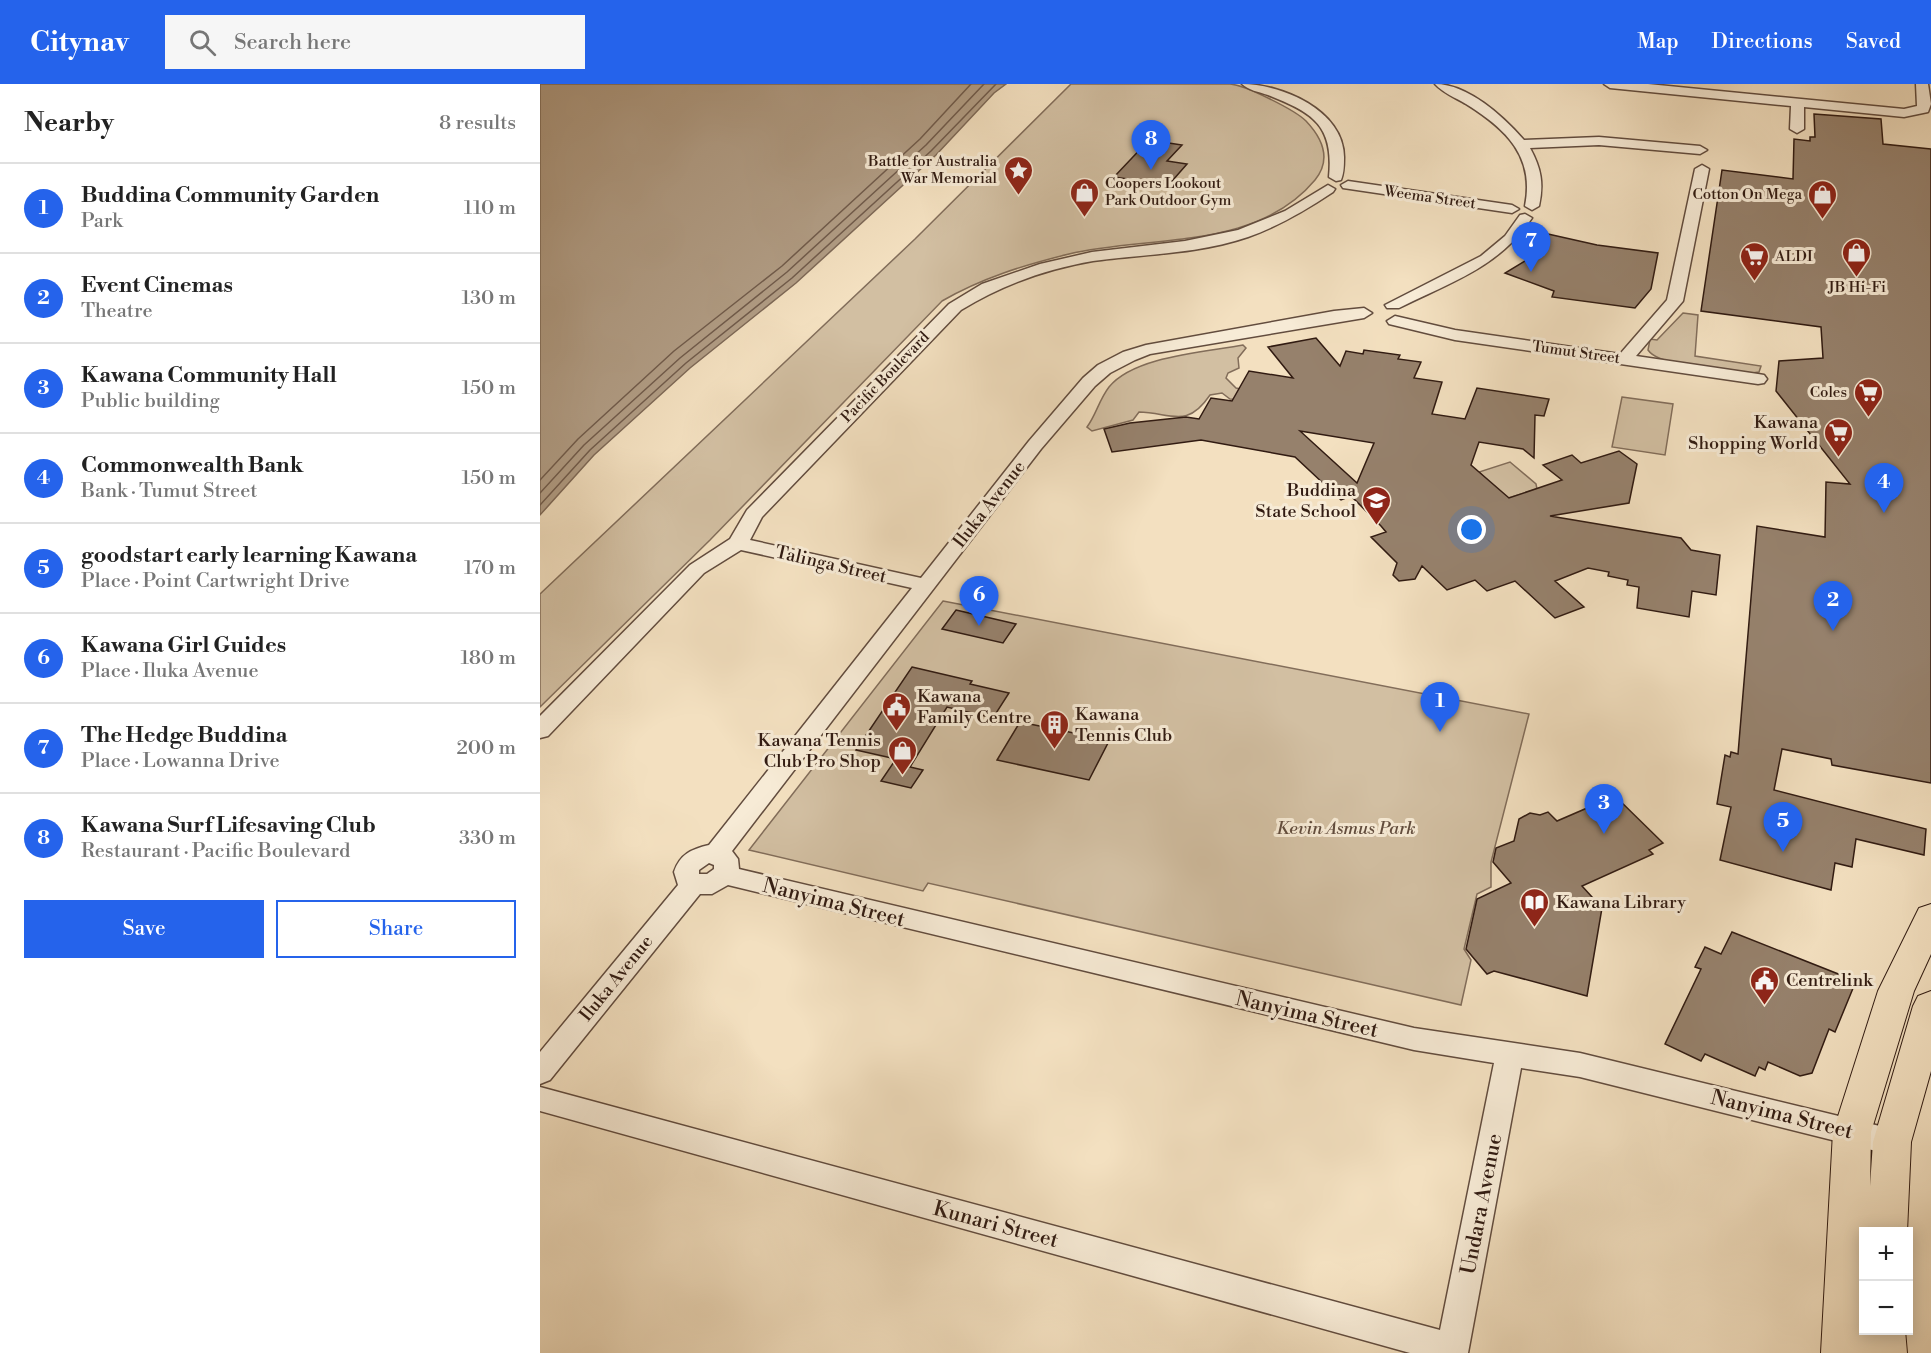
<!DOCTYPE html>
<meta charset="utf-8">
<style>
body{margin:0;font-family:"Libre Bodoni",serif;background:#f6f6f6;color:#222}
.controls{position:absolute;right:18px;bottom:18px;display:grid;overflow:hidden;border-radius:0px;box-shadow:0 3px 15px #0003}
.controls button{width:54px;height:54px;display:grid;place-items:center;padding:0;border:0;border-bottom:2px solid #e0e0e0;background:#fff;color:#222;font:30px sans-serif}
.you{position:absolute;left:932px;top:446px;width:21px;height:21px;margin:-15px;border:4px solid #fff;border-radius:50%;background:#1a73e8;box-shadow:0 0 0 9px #1a73e833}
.badge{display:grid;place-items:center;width:39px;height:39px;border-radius:50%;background:#2563eb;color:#fff;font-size:20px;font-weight:700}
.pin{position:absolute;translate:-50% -50px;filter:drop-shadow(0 2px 3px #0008)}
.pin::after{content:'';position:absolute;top:32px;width:21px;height:18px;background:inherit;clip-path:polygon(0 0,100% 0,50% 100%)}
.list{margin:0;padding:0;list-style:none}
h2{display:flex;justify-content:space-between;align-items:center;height:78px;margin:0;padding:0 24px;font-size:26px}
h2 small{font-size:20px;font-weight:400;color:#767676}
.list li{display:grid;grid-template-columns:39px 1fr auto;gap:18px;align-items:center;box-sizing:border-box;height:90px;padding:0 24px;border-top:2px solid #e0e0e0}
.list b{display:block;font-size:22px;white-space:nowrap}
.list p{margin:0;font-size:20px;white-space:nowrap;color:#767676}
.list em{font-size:20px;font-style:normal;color:#767676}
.actions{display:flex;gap:12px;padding:18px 24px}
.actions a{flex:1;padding:14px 0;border:2px solid #2563eb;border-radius:0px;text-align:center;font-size:21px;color:#2563eb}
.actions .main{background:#2563eb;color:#fff}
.icon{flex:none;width:33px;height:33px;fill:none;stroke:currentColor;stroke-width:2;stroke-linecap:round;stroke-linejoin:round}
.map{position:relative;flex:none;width:1391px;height:1269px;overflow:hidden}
header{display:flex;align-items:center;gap:36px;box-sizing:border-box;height:84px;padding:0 30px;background:#2563eb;color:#fff}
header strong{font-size:28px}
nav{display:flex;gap:33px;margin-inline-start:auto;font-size:21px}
.search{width:420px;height:54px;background:#f6f6f6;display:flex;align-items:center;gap:15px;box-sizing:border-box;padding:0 21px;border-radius:0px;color:#767676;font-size:22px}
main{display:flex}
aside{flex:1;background:#fff}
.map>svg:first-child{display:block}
.green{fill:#d2bfa2;stroke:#826d5a;stroke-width:1.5}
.water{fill:#b19d85;stroke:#7e6957;stroke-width:1.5}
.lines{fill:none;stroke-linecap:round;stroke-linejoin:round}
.shore{stroke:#715c4c;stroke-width:1.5}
.building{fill:#96816c;stroke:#311b12;stroke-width:1.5;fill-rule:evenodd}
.minor-casing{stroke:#624c3e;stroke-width:3}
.major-casing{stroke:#311b12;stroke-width:2}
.minor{fill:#f7ebd6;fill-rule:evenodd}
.major{fill:#f3e0c0;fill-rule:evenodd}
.labels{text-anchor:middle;stroke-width:6;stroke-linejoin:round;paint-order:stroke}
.far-poi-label{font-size:15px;fill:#311b12;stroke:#f7ebd6;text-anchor:end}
.far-street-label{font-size:15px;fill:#311b12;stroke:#f7ebd6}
.poi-label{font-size:18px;fill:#311b12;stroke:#f7ebd6;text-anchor:start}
.street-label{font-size:18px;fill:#311b12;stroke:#f7ebd6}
.park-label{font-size:18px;font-style:italic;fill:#614c3d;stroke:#f7ebd6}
.near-street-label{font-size:21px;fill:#311b12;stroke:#f7ebd6}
</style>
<header>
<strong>Citynav</strong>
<div class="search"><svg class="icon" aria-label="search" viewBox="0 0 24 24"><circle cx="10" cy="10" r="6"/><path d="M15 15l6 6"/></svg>Search here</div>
<nav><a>Map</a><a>Directions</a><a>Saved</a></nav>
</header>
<main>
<aside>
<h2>Nearby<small>8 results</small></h2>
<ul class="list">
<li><span class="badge">1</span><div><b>Buddina Community Garden</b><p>Park</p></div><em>110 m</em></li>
<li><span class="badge">2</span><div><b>Event Cinemas</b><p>Theatre</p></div><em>130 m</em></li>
<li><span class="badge">3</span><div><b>Kawana Community Hall</b><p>Public building</p></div><em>150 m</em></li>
<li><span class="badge">4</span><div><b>Commonwealth Bank</b><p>Bank · Tumut Street</p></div><em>150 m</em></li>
<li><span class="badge">5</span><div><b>goodstart early learning Kawana</b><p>Place · Point Cartwright Drive</p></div><em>170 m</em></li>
<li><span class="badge">6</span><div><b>Kawana Girl Guides</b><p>Place · Iluka Avenue</p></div><em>180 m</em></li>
<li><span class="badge">7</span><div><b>The Hedge Buddina</b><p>Place · Lowanna Drive</p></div><em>200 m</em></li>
<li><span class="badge">8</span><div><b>Kawana Surf Lifesaving Club</b><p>Restaurant · Pacific Boulevard</p></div><em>330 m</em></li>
</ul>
<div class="actions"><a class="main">Save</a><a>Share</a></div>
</aside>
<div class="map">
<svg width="1391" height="1269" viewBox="0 0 1391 1269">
<rect width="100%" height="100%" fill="#f3e0c0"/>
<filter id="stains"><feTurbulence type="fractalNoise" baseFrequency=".00333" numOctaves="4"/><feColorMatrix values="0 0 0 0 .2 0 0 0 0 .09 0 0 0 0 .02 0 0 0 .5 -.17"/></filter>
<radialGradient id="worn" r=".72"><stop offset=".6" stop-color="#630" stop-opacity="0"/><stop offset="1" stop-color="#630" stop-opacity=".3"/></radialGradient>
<!-- green -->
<g class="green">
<path d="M531 0C583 0 638 0 690 0 705 1 755 26 766 37 783 55 792 75 775 96 716 167 609 151 529 170 484 181 442 194 402 217L170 456 0 623V510L375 155Z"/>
<path d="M1143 229 1158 231 1155 272 1221 282 1219 288 1212 289C1189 286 1120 284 1108 266L1110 255 1117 256Z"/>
<path d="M703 261 706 264 698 274 699 284 688 289 686 294 696 304 714 308 707 316 690 315 682 309 670 311C647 345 632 329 599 328L593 336 552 347 547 343C556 331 559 316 569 303 594 272 666 268 703 261Z"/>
<polygon points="1082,313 1133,320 1125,371 1072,363"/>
<polygon points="970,378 996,400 997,405 965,415 939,388"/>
<polygon points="403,517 989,630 951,778 951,803 937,810 924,865 931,876 921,921 388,799 383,807 209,766"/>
</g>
<!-- water -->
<polygon class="water" points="0,0 466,0 454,9 396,71 256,199 150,284 54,371 0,431"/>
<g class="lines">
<!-- shore -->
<g class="shore">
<polyline points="0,396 38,355 134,267 242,182 380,55 431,0"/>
<polyline points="0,409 44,361 140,274 247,188 386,61 444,0"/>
<polyline points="0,421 50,366 146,279 252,194 391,67 456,0"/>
</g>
</g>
<!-- building -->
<g class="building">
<polygon points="1274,30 1341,35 1343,60 1391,65 1391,699 1292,681 1291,675 1242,665 1234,706 1386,745 1384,771 1316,755 1312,783 1295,779 1291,806 1180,776 1191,723 1177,720 1185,671 1190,673 1191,668 1198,670 1217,442 1285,453 1286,398 1310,400 1236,307 1239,277 1283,274 1281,243 1161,227 1182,86 1253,95 1254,55 1270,57 1270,53 1275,53"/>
<polygon points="609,56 642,61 627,77 647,80 626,104 585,98 588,95 574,93"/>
<polygon points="1008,150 1057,161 1118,169 1111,205 1095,224 1012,213 1014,207 965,189 1003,166"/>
<path d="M776 254 800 282 806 267 823 270 824 266 860 271 858 275 881 278 874 294 902 298 892 330 925 335 937 304 1009 315 1004 332 995 331 994 374 983 365 939 358 931 381 969 414 1022 396 1003 381 1032 371 1041 379 1079 367 1097 380 1089 419 1010 432 1141 454 1151 466 1180 471 1176 511 1152 507 1149 533 1097 524 1099 503 1087 501 1088 496 1068 492 1069 488 1048 484 1015 497 1044 523 1015 534 975 497 947 507 935 496 907 506 882 482 875 495 859 497 853 491 857 479 831 453 846 448 841 442 811 412 801 416 755 373 661 356 572 368 564 345 590 339 646 333 659 335 671 314 692 317 709 287 753 294 728 263ZM760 347 834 359 817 399Z"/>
<polygon points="416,526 476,540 463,559 402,545"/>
<polygon points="372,583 432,597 430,600 469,609 453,634 407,623 370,683 383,686 371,704 341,697 356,675 316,666"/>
<polygon points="480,638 529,648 569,657 549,696 457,676"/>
<polygon points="1075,712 1123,759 1109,766 1113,770 1042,802 1062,824 1047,912 954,887 947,890 926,865 937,815 971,799 953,778 956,764 974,757 979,735 990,729 1000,731 1008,728 1017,737"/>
<polygon points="1192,848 1316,897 1295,948 1289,945 1272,989 1260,992 1228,978 1225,986 1219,983 1215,992 1165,970 1161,977 1125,960 1161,885 1155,883 1165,863 1181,870"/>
</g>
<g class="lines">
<defs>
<g id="minor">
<path d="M702 0C741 0 804 26 804 73 804 81 804 89 801 96L796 97 789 93C794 41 773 29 728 11 719 8 708 6 702 0Z"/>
<path d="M895 0C928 0 963 32 984 56L1059 53 1160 62 1167 66 1160 70 1059 61 990 64C1001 84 1004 99 999 122L992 126 985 122C995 72 966 45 926 20 916 14 903 9 895 0Z"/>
<polygon points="1064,0 1108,0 1364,25 1377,22 1376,0 1388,0 1391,20 1388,28 1364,33 1264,23 1264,45 1257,49 1250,45 1251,22 1070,4"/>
<polygon points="1162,81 1169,85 1143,217 1096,272 1218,290 1224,291 1227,295 1224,299 1218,300 915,256 849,240 847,237 855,232 915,246 1080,270 1127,216 1155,85"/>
<polygon points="808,97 972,121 979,125 972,129 803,104 801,101"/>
<path d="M788 101 795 105 793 108C766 126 739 142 708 153 659 170 604 170 553 177 506 185 462 201 421 226L222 433 210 456 381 494 489 357 543 294 558 281 583 268 606 261 794 227 824 224 832 229 824 234 610 270 595 276 570 289 555 302 501 365 192 767 198 775 199 785 874 944 1040 969 1352 1045 1362 1049 1367 1058 1362 1067 1352 1071 1040 993 981 984 928 1269H870L0 1027V1003L900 1246 954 979 874 966 188 801 172 810H160L10 996 0 1000V968L138 801 134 788C140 770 152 765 169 761L372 504 201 466 164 489 8 652 0 654V632L150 481 190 455 207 426 409 220 442 200 500 180 552 168 645 157 698 146 745 127ZM169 779 174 781V785L167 790H159V786Z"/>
<path d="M985 130 992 134C958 184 911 198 859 224H847L845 221 941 172 965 152 980 131Z"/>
</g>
<polygon id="major" points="1391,820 1391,870 1374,907 1331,1048 1330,1102 1333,1058 1373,922 1378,912 1391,907 1391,987 1371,1058 1367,1148 1324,1148 1324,1246 1365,1246 1367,1269 1281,1269 1293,1048 1338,907 1379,824"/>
</defs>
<!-- minor casing -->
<use href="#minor" class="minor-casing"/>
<!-- major casing -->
<use href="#major" class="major-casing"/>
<!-- minor -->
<use href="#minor" class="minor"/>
<!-- major -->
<use href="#major" class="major"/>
</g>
<!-- icons -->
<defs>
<symbol id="sight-pin" viewBox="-11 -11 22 30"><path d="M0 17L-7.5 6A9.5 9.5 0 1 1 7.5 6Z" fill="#8f2418" stroke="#f7ebd6"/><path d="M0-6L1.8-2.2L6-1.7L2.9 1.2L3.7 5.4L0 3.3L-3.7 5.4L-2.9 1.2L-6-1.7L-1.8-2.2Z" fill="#fff"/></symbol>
<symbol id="shop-pin" viewBox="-11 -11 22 30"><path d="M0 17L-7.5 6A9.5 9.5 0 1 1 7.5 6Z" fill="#8f2418" stroke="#f7ebd6"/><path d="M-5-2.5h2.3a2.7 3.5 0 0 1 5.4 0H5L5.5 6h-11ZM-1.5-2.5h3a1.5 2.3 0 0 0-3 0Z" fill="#fff"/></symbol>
<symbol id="supermarket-pin" viewBox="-11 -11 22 30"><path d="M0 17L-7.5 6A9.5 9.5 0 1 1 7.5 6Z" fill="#8f2418" stroke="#f7ebd6"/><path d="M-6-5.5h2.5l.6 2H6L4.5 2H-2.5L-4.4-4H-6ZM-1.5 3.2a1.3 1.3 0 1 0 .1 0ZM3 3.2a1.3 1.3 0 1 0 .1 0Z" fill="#fff"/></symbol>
<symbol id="school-pin" viewBox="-11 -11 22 30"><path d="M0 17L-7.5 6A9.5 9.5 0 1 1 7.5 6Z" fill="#8f2418" stroke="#f7ebd6"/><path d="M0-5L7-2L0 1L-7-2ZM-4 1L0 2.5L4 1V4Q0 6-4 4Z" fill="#fff"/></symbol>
<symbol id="civic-pin" viewBox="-11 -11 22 30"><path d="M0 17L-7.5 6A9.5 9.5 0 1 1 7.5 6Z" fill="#8f2418" stroke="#f7ebd6"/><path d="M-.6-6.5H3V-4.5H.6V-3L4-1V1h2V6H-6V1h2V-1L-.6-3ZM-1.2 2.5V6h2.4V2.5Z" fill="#fff"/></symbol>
<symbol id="building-pin" viewBox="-11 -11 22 30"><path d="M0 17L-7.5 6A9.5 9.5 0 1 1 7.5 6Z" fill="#8f2418" stroke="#f7ebd6"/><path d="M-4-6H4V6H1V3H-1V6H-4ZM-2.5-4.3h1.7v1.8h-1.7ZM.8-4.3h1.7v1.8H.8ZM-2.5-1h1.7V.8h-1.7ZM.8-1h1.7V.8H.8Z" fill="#fff"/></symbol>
<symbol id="library-pin" viewBox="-11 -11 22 30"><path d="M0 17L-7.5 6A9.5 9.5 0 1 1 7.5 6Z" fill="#8f2418" stroke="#f7ebd6"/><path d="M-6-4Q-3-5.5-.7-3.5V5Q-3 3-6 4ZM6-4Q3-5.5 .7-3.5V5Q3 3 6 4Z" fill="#fff"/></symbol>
</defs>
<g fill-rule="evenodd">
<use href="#sight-pin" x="462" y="70" width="33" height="45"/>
<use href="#shop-pin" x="528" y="92" width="33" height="45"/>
<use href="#shop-pin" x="1266" y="94" width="33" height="45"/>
<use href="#shop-pin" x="1300" y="152" width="33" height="45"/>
<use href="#supermarket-pin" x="1198" y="156" width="33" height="45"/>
<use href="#supermarket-pin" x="1312" y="292" width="33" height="45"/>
<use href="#supermarket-pin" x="1282" y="332" width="33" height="45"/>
<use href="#school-pin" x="820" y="400" width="33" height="45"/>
<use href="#civic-pin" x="340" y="606" width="33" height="45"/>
<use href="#building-pin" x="498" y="624" width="33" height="45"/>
<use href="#shop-pin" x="346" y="650" width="33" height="45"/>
<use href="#library-pin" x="978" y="802" width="33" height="45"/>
<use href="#civic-pin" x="1208" y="880" width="33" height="45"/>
</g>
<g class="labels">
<!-- far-poi labels -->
<g class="far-poi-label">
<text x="457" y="82">Battle for Australia<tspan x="457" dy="17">War Memorial</tspan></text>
<text x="565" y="104" text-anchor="start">Coopers Lookout<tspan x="565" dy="17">Park Outdoor Gym</tspan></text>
<text x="1262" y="115">Cotton On Mega</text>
<text x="1235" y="177" text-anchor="start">ALDI</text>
<text x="1317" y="208" text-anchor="middle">JB Hi-Fi</text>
<text x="1307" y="313">Coles</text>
</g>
<!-- far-street labels -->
<g class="far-street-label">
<text transform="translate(890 113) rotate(8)" y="5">Weema Street</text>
<text transform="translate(1036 268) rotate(8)" y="5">Tumut Street</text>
<text transform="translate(345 293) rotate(-46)" y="5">Pacific Boulevard</text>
</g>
<!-- poi labels -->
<g class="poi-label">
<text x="1278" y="344" text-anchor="end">Kawana<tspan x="1278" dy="21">Shopping World</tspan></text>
<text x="816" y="412" text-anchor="end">Buddina<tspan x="816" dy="21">State School</tspan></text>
<text x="377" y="618">Kawana<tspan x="377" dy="21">Family Centre</tspan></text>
<text x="535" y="636">Kawana<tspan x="535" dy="21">Tennis Club</tspan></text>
<text x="341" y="662" text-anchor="end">Kawana Tennis<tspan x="341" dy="21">Club Pro Shop</tspan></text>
<text x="1016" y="824">Kawana Library</text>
<text x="1246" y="902">Centrelink</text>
</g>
<!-- street labels -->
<g class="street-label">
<text transform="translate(449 420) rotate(-52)" y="6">Iluka Avenue</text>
<text transform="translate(291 480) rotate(13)" y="6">Talinga Street</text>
<text transform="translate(76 894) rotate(-51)" y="6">Iluka Avenue</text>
</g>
<!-- park labels -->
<g class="park-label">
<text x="806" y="750">Kevin Asmus Park</text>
</g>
<!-- near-street labels -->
<g class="near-street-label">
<text transform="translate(294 818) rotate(14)" y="7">Nanyima Street</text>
<text transform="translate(767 930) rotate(13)" y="7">Nanyima Street</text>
<text transform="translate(1242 1030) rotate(14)" y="7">Nanyima Street</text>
<text transform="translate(941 1120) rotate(-79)" y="7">Undara Avenue</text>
<text transform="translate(456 1140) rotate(15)" y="7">Kunari Street</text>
</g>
</g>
<rect width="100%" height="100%" filter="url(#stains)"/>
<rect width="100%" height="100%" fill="url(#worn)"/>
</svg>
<div class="controls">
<button>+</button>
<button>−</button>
</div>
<div class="you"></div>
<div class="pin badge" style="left:900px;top:648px">1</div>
<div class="pin badge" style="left:1293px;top:547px">2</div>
<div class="pin badge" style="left:1064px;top:750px">3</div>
<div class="pin badge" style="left:1344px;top:429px">4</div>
<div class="pin badge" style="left:1243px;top:768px">5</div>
<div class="pin badge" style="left:439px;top:542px">6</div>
<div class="pin badge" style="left:991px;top:188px">7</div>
<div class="pin badge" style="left:611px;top:86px">8</div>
</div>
</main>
